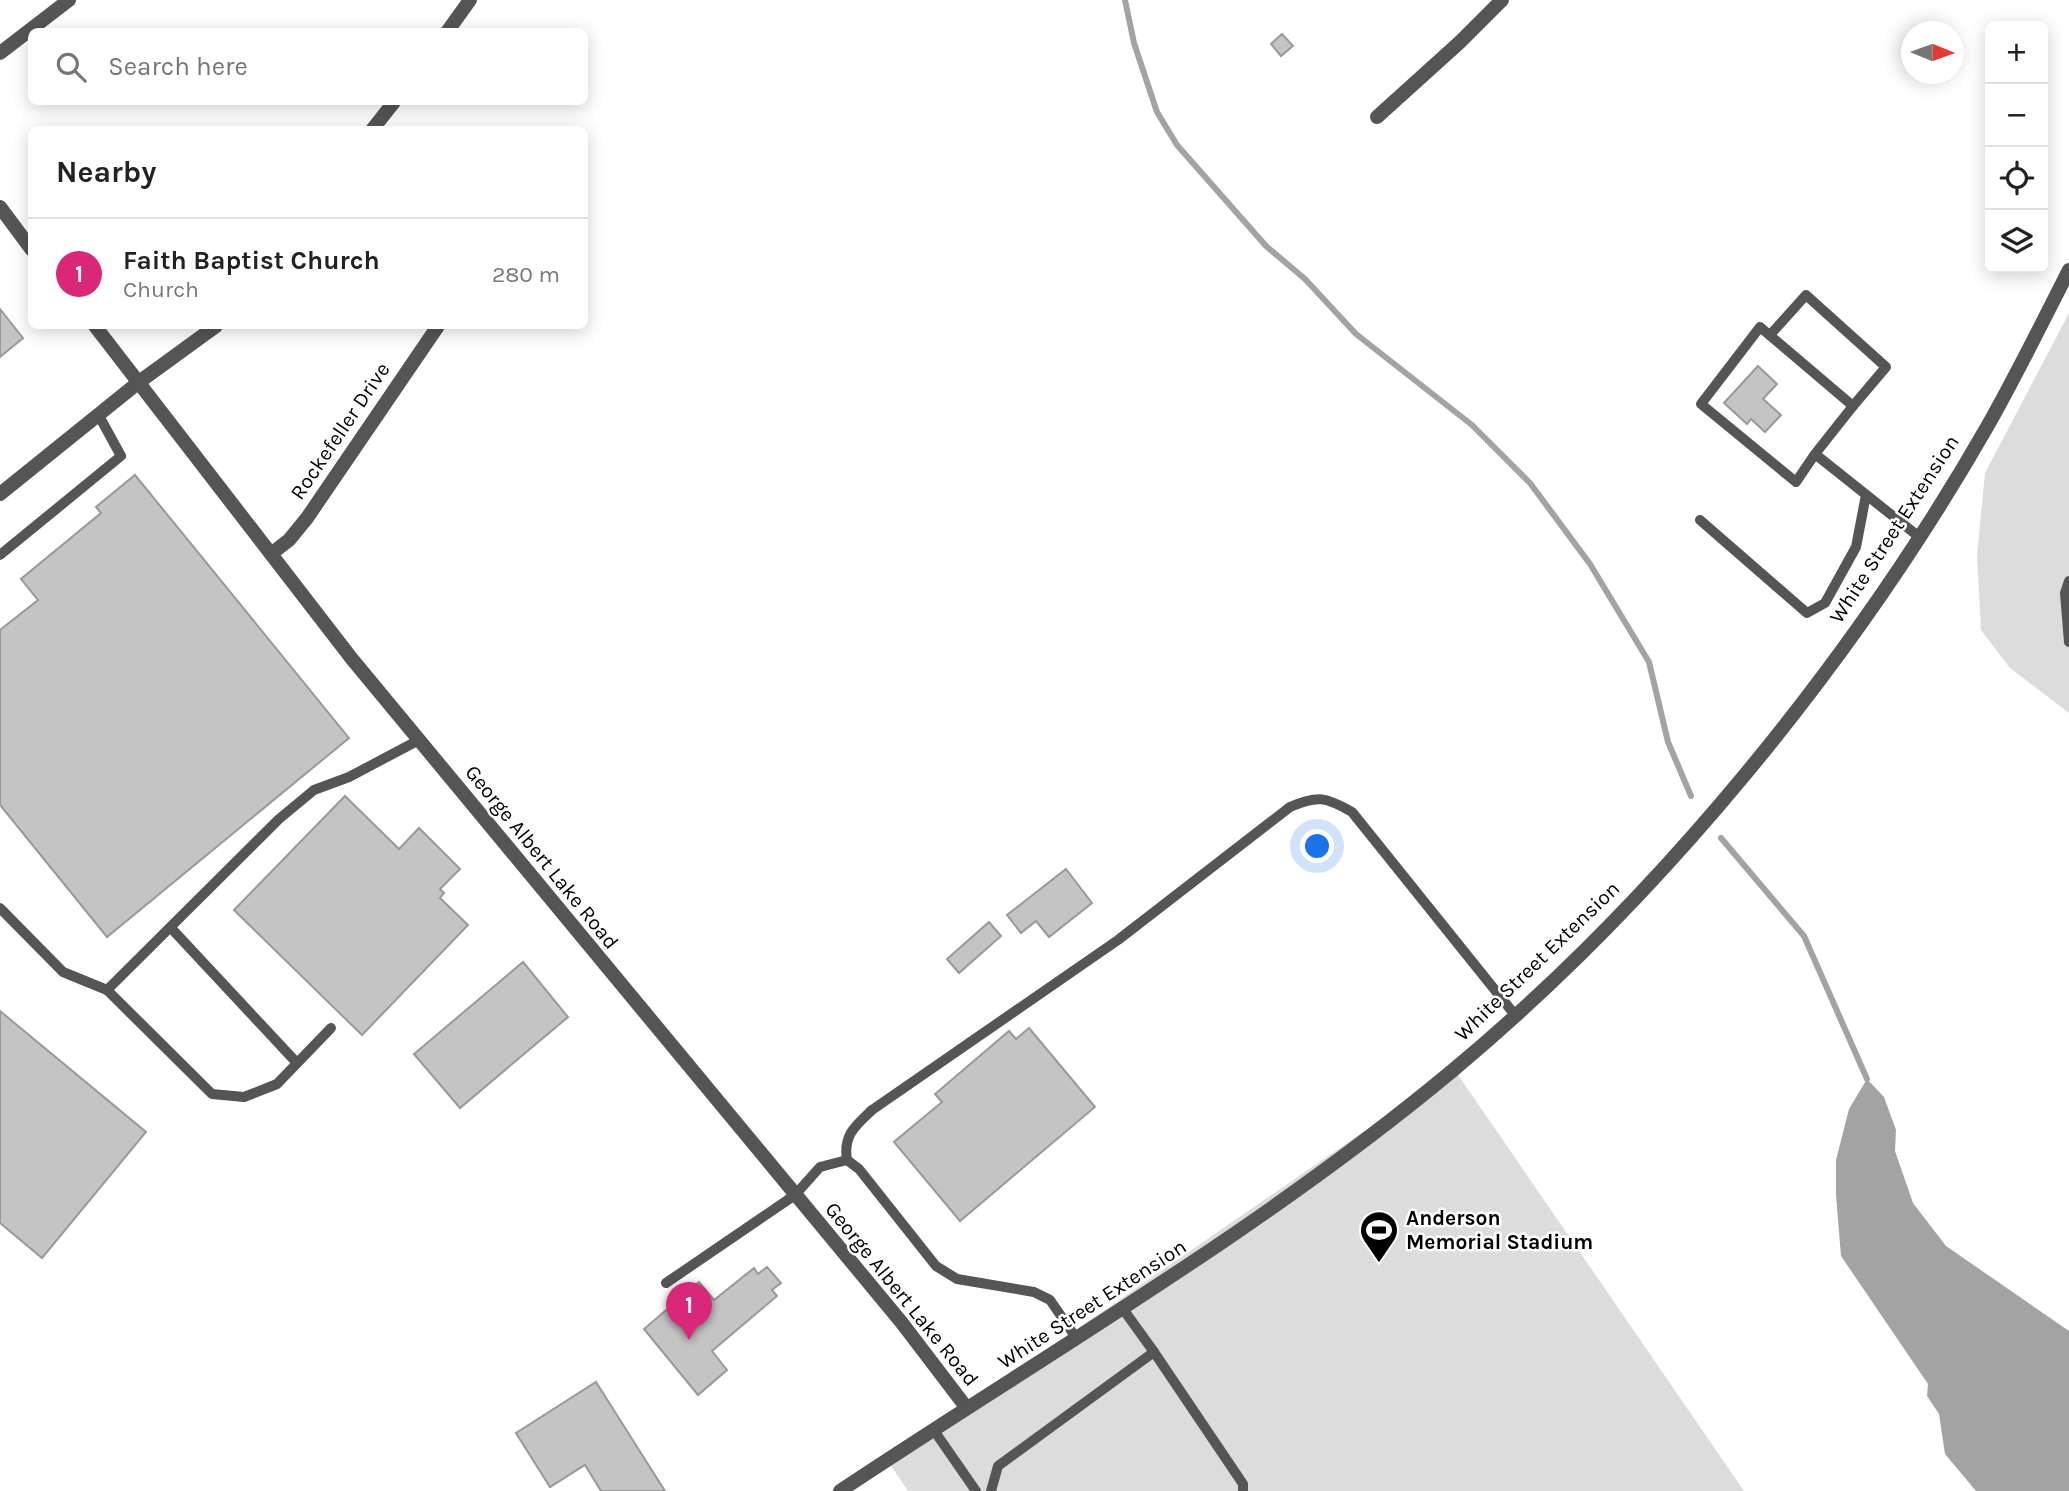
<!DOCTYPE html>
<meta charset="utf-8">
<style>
body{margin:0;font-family:Karla,sans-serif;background:#f6f6f6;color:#222}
.controls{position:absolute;right:21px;top:21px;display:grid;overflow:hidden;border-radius:10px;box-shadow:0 4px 18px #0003}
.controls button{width:63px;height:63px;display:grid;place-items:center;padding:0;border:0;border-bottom:2px solid #e0e0e0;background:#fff;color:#222;font:35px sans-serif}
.compass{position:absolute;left:1901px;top:21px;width:63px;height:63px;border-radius:50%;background:#fff;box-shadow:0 4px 18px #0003;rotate:91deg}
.you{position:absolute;left:1318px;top:847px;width:24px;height:24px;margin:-18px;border:5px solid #fff;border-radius:50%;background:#1a73e8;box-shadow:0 0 0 10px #1a73e833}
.badge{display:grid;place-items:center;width:46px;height:46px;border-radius:50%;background:#db2777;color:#fff;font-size:23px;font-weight:700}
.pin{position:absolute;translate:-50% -58px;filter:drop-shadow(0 2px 4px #0008)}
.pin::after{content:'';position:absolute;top:37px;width:24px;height:21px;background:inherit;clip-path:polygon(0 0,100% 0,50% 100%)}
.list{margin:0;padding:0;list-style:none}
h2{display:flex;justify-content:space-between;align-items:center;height:91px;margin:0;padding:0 28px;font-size:30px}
h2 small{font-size:23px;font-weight:400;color:#767676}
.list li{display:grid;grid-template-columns:46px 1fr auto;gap:21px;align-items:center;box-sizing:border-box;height:112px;padding:0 28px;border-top:2px solid #e0e0e0}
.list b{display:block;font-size:26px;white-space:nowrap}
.list p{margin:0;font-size:23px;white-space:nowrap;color:#767676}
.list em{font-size:23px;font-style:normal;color:#767676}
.icon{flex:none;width:38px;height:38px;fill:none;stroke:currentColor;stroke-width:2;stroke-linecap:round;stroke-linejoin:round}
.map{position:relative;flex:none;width:2069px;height:1491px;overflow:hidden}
.search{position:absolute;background:#fff;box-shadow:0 4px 18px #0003;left:28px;top:28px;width:560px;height:77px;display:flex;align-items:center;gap:18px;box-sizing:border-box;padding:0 24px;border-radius:10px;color:#767676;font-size:26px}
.panel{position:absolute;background:#fff;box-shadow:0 4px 18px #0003;left:28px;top:126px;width:560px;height:203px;border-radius:10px}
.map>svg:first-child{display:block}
.green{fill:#dcdcdc}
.water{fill:#a3a3a3}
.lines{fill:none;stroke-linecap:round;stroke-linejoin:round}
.stream{stroke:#a3a3a3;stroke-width:6}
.building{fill:#c4c4c4;stroke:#999;stroke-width:2}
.service{stroke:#555;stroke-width:10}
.minor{stroke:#555;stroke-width:14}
.tertiary{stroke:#555;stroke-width:14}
.labels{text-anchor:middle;stroke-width:5;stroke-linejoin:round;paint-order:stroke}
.street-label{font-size:21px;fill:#000;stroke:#fff}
.poi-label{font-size:21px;font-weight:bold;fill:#000;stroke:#fff;text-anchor:start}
</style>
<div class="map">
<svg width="2069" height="1491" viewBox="0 0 2069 1491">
<rect width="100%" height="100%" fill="#fff"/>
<!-- green -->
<g class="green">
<polygon points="2069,313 2069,713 2010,668 1981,630 1977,556 1985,473"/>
<polygon points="1454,1069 1744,1491 908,1491 887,1460"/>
</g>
<!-- water -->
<polygon class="water" points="1867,1079 1884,1097 1896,1130 1895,1151 1913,1203 1946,1246 2069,1331 2069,1491 1976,1491 1945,1454 1939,1414 1927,1396 1928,1384 1841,1256 1836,1195 1836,1160 1849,1109"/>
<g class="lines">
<!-- stream -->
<g class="stream">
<polyline points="1125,0 1134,43 1157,112 1177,145 1266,246 1305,279 1356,334 1472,425 1530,483 1590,564 1649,662 1668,742 1691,796"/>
<polyline points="1721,838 1804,936 1867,1079"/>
</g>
</g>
<!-- building -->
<g class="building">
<polygon points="1282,34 1293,46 1281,56 1271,44"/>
<polygon points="0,309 23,338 0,357"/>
<polygon points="1758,366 1777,384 1763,399 1781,415 1765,432 1751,419 1747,424 1724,403"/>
<polygon points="135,475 349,738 107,937 0,805 0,630 38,600 21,579 101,513 96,507"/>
<polygon points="345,796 399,849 419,828 460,869 440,889 444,893 440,898 468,925 362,1035 234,910"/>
<polygon points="1066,869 1092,903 1049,937 1036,921 1021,933 1007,915"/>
<polygon points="989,922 1001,936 959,973 947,959"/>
<polygon points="523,962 568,1017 460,1108 414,1054"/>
<polygon points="0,1011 146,1132 42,1258 0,1223"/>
<polygon points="1029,1028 1095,1107 960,1221 894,1142 942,1102 935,1094 1009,1031 1016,1039"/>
<polygon points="767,1267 781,1283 772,1290 777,1296 712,1351 727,1370 698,1395 644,1329 699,1282 714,1300 754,1268 758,1274"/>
<polygon points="596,1382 665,1491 601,1491 585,1465 550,1487 516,1433"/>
</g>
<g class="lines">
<!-- service -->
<g class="service">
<polyline points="1770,335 1806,295 1886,367 1853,406"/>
<polyline points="1815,454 1796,482 1701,404 1760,327 1853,406 1815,454 1918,536"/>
<polyline points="1700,520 1807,613 1825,603 1856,547 1866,495"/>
<polyline points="0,555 121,456 98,414"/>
<polyline points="2069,581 2065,593 2069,642"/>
<polyline points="0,908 63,972 107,990 279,819 314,790 349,777 419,740"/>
<polyline points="171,928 296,1062"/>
<polyline points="107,990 212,1094 244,1097 277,1084 331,1028"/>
<path d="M847 1160C843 1135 855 1126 872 1110L1118 940 1290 807C1318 795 1326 797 1352 812L1515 1015"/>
<polyline points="666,1283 795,1195 820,1167 847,1160 859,1169 936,1266 957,1279 1034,1292 1050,1300 1077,1339"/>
<polyline points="1154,1352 1243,1484 1243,1491"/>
<polyline points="933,1429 976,1491"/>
<polyline points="991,1491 998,1466 1154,1352 1123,1309"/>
</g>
<!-- minor -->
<g class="minor">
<polyline points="447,32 470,0"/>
<polyline points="0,53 69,0"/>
<polyline points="1377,117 1460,42 1502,0"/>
<polyline points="372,130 394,102"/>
<polyline points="0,494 139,382 216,326"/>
<polyline points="271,554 289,540 307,518 438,326"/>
</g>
<!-- tertiary -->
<g class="tertiary">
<polyline points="0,207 32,250"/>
<polyline points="95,326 352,659 902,1323 966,1407"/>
<path d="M840 1491C1046 1354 1261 1230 1452 1071 1660 898 1853 661 1987 427 2016 376 2042 323 2069 270"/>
</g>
</g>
<!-- icons -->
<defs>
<symbol id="stadium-pin" viewBox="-11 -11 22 30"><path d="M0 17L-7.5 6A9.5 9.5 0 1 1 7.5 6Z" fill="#000" stroke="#fff"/><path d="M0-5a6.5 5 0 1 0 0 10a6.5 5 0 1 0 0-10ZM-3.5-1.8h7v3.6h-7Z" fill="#fff"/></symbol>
</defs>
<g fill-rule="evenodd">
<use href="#stadium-pin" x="1357" y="1208" width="44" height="60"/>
</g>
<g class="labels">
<!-- street labels -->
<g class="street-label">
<text transform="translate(340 431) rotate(-56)" y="7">Rockefeller Drive</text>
<text transform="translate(1894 529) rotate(-57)" y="7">White Street Extension</text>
<text transform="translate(542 857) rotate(51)" y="7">George Albert Lake Road</text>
<text transform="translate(1537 961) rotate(-44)" y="7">White Street Extension</text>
<text transform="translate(902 1294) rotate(51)" y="7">George Albert Lake Road</text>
<text transform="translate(1092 1304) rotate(-33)" y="7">White Street Extension</text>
</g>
<!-- poi labels -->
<g class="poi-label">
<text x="1406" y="1225">Anderson<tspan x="1406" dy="24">Memorial Stadium</tspan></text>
</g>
</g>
</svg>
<div class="controls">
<button>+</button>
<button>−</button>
<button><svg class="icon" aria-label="locate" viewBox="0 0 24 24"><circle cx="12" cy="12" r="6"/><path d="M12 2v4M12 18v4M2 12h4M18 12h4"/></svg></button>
<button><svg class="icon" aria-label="layers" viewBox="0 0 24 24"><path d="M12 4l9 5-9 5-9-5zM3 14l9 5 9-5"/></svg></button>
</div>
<svg class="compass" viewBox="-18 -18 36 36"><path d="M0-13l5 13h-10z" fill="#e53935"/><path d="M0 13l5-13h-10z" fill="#767676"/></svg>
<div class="you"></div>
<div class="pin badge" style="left:689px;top:1340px">1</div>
<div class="search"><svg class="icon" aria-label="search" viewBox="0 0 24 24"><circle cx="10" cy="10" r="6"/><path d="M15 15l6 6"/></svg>Search here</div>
<section class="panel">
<h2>Nearby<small></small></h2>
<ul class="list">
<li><span class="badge">1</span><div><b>Faith Baptist Church</b><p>Church</p></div><em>280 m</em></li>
</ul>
</section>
</div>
